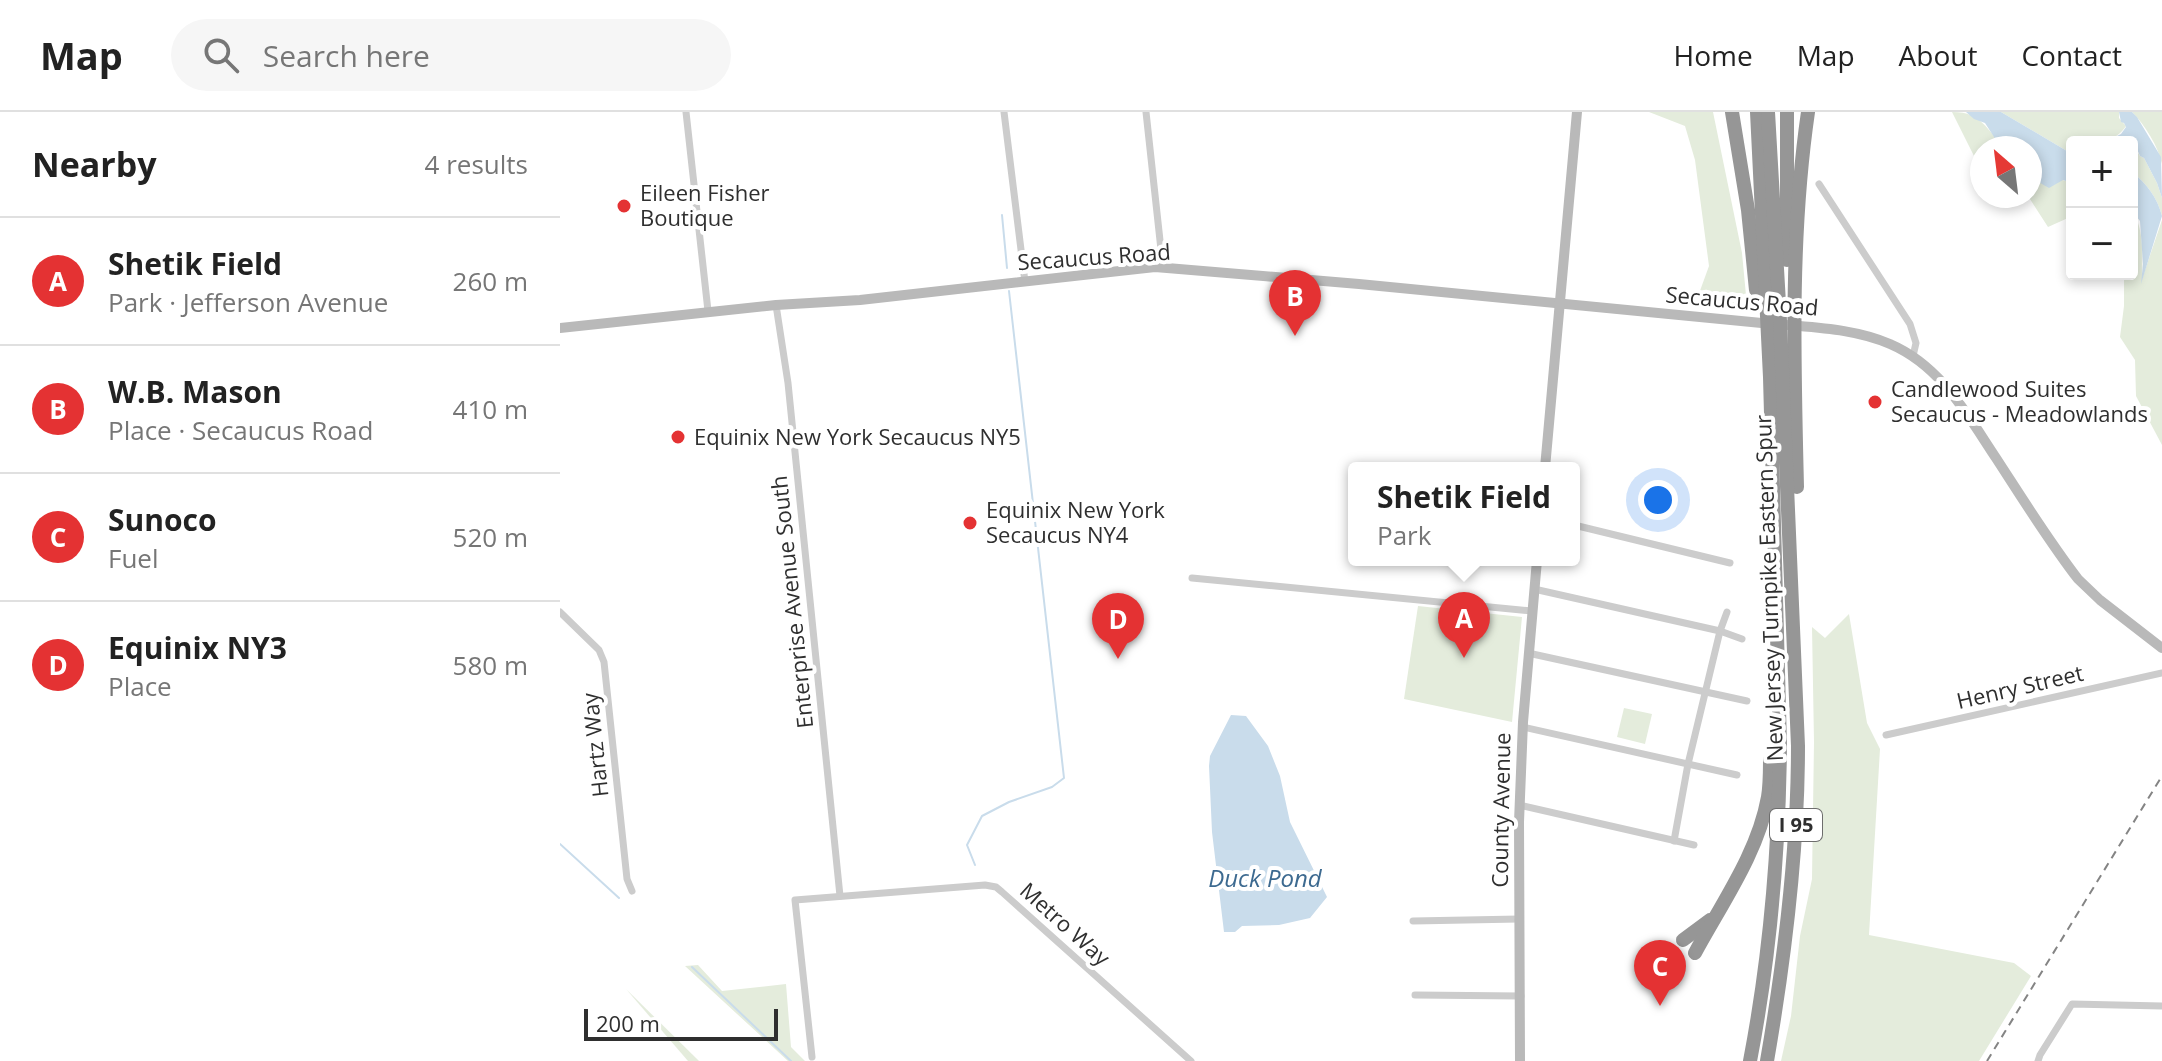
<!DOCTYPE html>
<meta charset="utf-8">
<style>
body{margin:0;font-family:"Open Sans",sans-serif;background:#f6f6f6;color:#222}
.controls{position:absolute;right:24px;top:24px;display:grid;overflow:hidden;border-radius:8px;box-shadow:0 4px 12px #0003}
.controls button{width:72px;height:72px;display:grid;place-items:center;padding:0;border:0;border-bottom:2px solid #e0e0e0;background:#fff;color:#222;font:40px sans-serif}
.compass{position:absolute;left:1410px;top:24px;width:72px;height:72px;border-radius:50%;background:#fff;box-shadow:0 4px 12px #0003;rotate:332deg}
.scale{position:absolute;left:24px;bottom:20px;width:194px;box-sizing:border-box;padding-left:8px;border:4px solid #2f2f2f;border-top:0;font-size:22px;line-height:28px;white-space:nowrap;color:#2f2f2f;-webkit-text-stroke:6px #fff;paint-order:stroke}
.you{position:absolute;left:1098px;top:388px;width:28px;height:28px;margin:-20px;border:6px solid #fff;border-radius:50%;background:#1a73e8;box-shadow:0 0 0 12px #1a73e833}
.badge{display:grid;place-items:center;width:52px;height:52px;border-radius:50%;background:#e43233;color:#fff;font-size:26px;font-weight:700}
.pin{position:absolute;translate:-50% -66px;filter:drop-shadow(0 2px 4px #0008)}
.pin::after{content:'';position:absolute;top:42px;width:28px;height:24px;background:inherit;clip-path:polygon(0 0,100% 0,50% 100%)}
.popup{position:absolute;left:788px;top:350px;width:232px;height:104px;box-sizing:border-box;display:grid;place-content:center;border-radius:8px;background:#fff;filter:drop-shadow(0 2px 6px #0005);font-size:26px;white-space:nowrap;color:#767676}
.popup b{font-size:30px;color:#222}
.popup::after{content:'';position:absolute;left:50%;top:100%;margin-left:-16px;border:16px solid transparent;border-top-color:#fff}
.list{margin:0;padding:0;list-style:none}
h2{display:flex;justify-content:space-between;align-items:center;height:104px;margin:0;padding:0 32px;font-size:34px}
h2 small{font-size:26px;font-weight:400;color:#767676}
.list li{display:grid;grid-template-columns:52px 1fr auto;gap:24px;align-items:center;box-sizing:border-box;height:128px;padding:0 32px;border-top:2px solid #e0e0e0}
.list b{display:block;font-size:30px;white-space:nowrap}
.list p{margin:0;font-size:26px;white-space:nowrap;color:#767676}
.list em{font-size:26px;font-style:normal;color:#767676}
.icon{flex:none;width:44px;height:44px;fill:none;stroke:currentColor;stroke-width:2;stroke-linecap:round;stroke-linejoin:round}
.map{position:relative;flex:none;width:1602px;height:949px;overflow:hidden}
header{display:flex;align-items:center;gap:48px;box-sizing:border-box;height:112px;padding:0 40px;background:#fff;border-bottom:2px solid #e0e0e0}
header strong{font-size:38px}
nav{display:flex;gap:44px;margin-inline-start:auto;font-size:28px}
.search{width:560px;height:72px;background:#f6f6f6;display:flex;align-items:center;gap:20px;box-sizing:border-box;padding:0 28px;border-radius:44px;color:#767676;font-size:30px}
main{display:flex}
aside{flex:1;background:#fff}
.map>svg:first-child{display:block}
.green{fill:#e4ecdc}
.water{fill:#c9dceb}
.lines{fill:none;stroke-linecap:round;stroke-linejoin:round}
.stream{stroke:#c9dceb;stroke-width:2}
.street{stroke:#ccc;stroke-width:7}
.secondary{stroke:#b9b9b9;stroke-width:10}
.highway{stroke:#969696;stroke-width:14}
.rail{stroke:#848484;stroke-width:2;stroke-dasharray:8 6;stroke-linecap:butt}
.poi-dot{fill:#e43233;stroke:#fff;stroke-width:3}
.labels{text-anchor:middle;stroke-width:8;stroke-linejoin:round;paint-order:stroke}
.shield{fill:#fff;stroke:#6d6d6d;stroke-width:2}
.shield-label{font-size:20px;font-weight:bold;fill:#2f2f2f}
.poi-label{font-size:22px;fill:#2f2f2f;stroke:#fff;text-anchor:start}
.street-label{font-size:22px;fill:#2f2f2f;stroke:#fff}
.water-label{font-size:24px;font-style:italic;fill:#3d6a90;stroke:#fff}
</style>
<header>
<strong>Map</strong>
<div class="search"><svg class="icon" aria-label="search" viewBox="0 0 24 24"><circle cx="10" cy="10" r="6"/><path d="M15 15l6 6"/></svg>Search here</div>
<nav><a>Home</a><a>Map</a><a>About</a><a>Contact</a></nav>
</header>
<main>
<aside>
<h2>Nearby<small>4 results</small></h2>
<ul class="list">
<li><span class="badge">A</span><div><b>Shetik Field</b><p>Park · Jefferson Avenue</p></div><em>260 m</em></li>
<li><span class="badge">B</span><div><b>W.B. Mason</b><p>Place · Secaucus Road</p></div><em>410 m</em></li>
<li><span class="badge">C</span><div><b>Sunoco</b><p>Fuel</p></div><em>520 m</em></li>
<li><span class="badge">D</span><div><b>Equinix NY3</b><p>Place</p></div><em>580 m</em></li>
</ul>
</aside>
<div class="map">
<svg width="1602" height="949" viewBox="0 0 1602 949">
<rect width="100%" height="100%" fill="#fff"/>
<!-- green -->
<g class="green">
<polygon points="1089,0 1153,0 1182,141 1187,194 1137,187 1149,154 1135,48 1125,14"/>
<path d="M1392 0C1424 0 1425 19 1447 36H1422V48L1414 44Z"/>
<path d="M1441 0H1559V6L1566 14C1554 33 1532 30 1512 30V42Z"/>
<path d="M1572 0H1602V52C1598 34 1585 13 1572 0Z"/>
<path d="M1574 34 1580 44 1584 46 1597 71 1602 86V104C1597 85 1587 72 1572 60V35Z"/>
<polygon points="1470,53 1474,59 1512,71 1512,107 1508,106 1488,115 1468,84 1470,84"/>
<path d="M1572 99C1585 117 1582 145 1582 167L1602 108V333L1576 284 1575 248 1560 225 1564 194V162H1572Z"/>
<polygon points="858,494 962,505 952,610 844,587"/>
<polygon points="1289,502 1307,611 1320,637 1309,823 1454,851 1471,864 1419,949 1221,949 1231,904 1240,824 1252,767 1254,630 1252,515 1265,526"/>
<polygon points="1064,596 1092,602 1085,632 1057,625"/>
<polygon points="138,853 162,879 226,872 231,935 245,949 228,949 125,854"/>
<polygon points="66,877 139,949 128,949"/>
</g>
<!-- water -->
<g class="water">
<polygon points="1406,0 1441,0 1512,42 1512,71 1503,68 1489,76 1475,68 1474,59 1470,53 1470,36 1447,36 1436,28 1425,11 1414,7"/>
<polygon points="1559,0 1572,0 1577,5 1601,45 1602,86 1597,71 1584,46 1580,44 1576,35 1572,35 1572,30 1545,30 1561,22 1566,15 1564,11 1561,10"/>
<path d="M1572 60C1587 72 1597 85 1602 104L1581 172 1583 152 1580 109 1572 99Z"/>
<polygon points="671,603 686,604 708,634 720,664 730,710 767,785 750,806 719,813 682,814 675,820 664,820 652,720 649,654 650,644"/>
</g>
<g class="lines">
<!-- stream -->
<g class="stream">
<polyline points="442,103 447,156"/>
<polyline points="0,732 59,786"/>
<polyline points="415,753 407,733 422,704 449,690 492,675 504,666 449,179"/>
<polyline points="132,855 231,949"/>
</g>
<!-- street -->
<g class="street">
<polyline points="126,0 148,199"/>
<polyline points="444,0 465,170"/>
<polyline points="586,0 603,156"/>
<polyline points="1259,72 1350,212 1356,231 1353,244"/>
<polyline points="216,193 228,271 280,784"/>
<polyline points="1014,413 1170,451"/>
<polyline points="632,466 972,499"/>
<polyline points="974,477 1160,519 1182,527"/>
<polyline points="0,500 39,538 44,550 67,767 72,779"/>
<polyline points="968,541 1187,589"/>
<polyline points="963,615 1177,663"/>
<polyline points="1326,623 1602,561"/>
<polyline points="959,693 1134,733"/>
<polyline points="1114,729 1128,652 1160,519 1167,500"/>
<polyline points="853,809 959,807"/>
<polyline points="855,883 961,884"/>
<polyline points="252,945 235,788 425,773 436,775 442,780 631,949"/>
<polyline points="1478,949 1480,943 1512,892 1602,894"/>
</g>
<!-- secondary -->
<g class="secondary">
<path d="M1228 213C1262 216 1298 218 1330 232 1381 254 1406 301 1436 346 1462 386 1488 428 1518 467L1540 488 1602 536"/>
<polyline points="0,216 216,193 300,188 595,155 799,172 1212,212"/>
<polyline points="985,356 1017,0"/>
<polyline points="960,949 959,710 963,610 977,448"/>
</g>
<!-- highway -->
<g class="highway">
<polyline points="1172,0 1188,98 1196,178"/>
<polyline points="1227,148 1227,0"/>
<path d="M1237 375C1234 249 1230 124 1248 0"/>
<polyline points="1123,828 1150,808"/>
<path d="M1135 841C1162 791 1198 741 1208 685 1210 673 1210 660 1210 648"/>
<path d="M1190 949C1210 845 1219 739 1220 633L1210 265 1197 0"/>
<path d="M1207 949C1225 845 1238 740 1238 634L1220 209 1208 0"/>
</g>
<!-- rail -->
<polyline class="rail" points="1427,949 1602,664"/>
</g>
<!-- markers -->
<g class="poi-dot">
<circle cx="64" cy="94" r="8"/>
<circle cx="1315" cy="290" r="8"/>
<circle cx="118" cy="325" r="8"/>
<circle cx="410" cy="411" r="8"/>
</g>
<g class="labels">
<!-- shield labels -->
<rect class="shield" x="1210" y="697" width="52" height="32" rx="6"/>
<g class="shield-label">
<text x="1236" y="720">I 95</text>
</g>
<!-- poi labels -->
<g class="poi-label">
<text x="80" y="89">Eileen Fisher<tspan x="80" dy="25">Boutique</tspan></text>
<text x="1331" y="285">Candlewood Suites<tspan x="1331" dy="25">Secaucus - Meadowlands</tspan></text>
<text x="134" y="333">Equinix New York Secaucus NY5</text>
<text x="426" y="406">Equinix New York<tspan x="426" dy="25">Secaucus NY4</tspan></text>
</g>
<!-- street labels -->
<g class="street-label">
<text transform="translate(534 145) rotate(-4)" y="8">Secaucus Road</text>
<text transform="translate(1182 189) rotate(5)" y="8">Secaucus Road</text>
<text transform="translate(1209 476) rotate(-92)" y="8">New Jersey Turnpike Eastern Spur</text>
<text transform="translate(232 490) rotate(-96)" y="8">Enterprise Avenue South</text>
<text transform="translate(1460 575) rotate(-13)" y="8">Henry Street</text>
<text transform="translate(35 633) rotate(-96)" y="8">Hartz Way</text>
<text transform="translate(941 698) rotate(-89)" y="8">County Avenue</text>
<text transform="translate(505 812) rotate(42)" y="8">Metro Way</text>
</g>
<!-- water labels -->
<g class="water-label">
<text x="705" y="775">Duck Pond</text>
</g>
</g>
</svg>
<div class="controls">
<button>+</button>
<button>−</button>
</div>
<svg class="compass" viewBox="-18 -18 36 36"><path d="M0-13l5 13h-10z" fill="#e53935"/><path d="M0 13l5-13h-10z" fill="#767676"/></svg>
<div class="scale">200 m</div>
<div class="you"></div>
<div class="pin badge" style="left:904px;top:546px">A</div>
<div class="popup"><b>Shetik Field</b>Park</div>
<div class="pin badge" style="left:735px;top:224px">B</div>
<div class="pin badge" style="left:1100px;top:894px">C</div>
<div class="pin badge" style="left:558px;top:547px">D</div>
</div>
</main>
